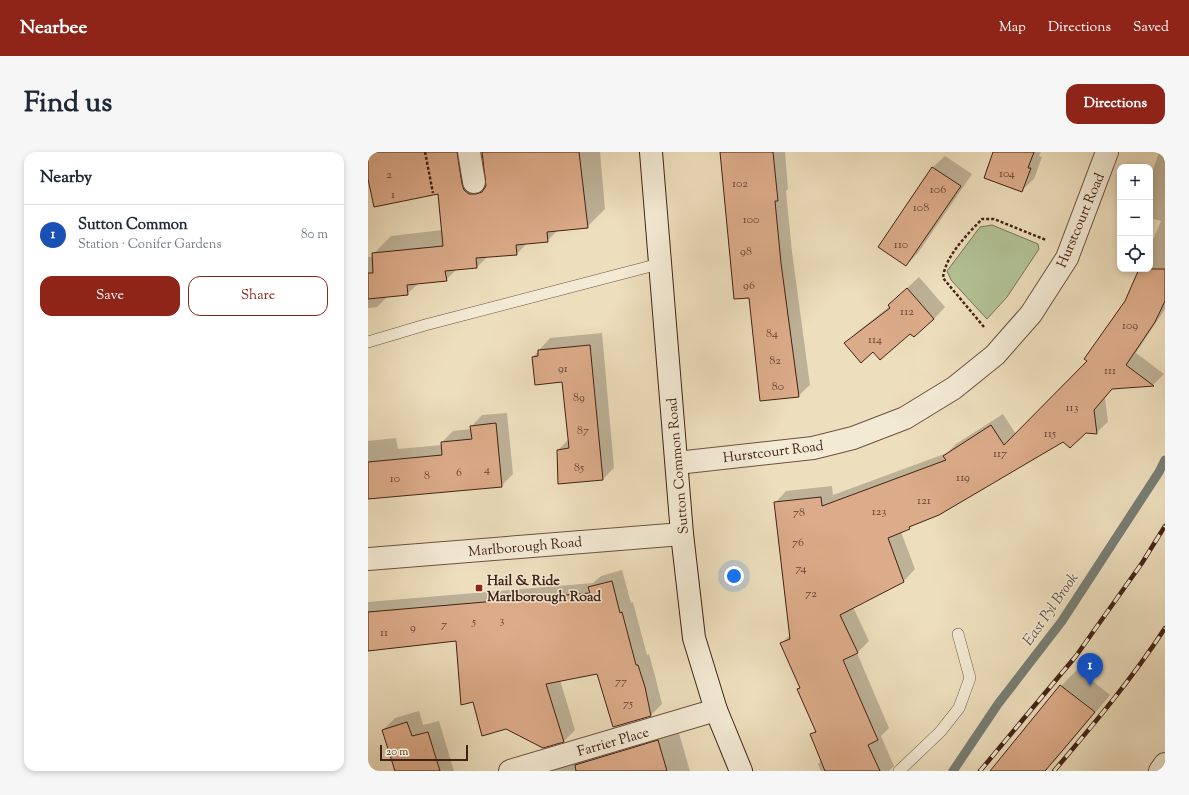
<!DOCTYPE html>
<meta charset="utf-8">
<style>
body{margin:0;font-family:"Sorts Mill Goudy",serif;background:#f6f6f7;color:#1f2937}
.controls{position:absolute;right:12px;top:12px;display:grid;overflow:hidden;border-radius:8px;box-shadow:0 2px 6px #0003}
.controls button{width:36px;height:36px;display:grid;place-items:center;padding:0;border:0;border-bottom:1px solid #e0e1e3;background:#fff;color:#1f2937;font:20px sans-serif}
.scale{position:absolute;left:12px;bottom:10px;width:88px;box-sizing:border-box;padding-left:4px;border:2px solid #422216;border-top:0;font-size:11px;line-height:14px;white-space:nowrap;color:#422216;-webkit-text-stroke:3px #f3ead4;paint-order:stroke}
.you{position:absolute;left:366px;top:424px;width:14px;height:14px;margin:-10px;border:3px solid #fff;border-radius:50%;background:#1a73e8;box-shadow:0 0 0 6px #1a73e833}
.badge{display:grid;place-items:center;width:26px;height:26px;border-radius:50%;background:#8f2418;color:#fff;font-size:13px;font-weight:700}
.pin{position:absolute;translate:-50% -33px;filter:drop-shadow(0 1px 2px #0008)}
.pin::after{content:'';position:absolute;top:21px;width:14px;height:12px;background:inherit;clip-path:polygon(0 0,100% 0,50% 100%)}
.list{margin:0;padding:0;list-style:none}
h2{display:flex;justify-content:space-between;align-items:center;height:52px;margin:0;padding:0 16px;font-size:17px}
h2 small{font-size:13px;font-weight:400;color:#747a83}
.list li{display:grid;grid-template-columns:26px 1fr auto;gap:12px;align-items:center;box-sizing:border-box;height:60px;padding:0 16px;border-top:1px solid #e0e1e3}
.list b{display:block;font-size:15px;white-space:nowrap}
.list p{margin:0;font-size:13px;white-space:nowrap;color:#747a83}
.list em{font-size:13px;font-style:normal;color:#747a83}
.actions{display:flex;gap:8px;padding:12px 16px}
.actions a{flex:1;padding:9px 0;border:1px solid #8f2418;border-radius:12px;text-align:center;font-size:14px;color:#8f2418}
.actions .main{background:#8f2418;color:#fff}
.icon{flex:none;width:22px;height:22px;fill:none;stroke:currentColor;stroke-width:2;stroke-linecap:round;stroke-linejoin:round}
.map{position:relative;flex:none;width:797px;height:619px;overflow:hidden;border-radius:12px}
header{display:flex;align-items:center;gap:24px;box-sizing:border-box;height:56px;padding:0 20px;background:#8f2418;color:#fff}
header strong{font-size:19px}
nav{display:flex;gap:22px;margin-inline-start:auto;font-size:14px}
.intro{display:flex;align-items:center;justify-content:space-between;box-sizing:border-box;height:96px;padding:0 24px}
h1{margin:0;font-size:28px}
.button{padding:10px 18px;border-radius:12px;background:#8f2418;color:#fff;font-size:14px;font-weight:700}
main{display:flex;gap:24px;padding:0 24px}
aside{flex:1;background:#fff;border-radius:12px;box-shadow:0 2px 6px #0003}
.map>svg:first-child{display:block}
.green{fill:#b2c296;stroke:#7a7256}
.shadow{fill:#0003}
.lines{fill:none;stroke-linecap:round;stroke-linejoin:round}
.stream{stroke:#767e75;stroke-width:9}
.building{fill:#dcab89;stroke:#422216}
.service-casing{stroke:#6d5140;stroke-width:12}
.minor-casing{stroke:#6d5140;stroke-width:24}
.secondary-casing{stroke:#422216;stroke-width:24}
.path{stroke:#422216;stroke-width:2.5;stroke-dasharray:3 2;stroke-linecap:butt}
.service{stroke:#f3ead4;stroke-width:11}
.minor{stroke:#f3ead4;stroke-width:22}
.secondary{stroke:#f3ead4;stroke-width:22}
.rail-casing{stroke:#422216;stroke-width:4.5}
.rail{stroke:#f3ead4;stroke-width:3;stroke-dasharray:9;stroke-linecap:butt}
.poi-dot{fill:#8f2418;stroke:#f3ead4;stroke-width:1.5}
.labels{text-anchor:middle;stroke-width:3;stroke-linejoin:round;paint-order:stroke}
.number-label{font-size:12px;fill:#684433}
.street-label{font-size:14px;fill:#422216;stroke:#f3ead4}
.poi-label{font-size:14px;font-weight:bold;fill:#422216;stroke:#f3ead4;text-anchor:start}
.water-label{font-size:15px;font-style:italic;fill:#5c5046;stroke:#f3ead4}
</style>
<header>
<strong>Nearbee</strong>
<nav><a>Map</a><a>Directions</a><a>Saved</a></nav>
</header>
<div class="intro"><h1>Find us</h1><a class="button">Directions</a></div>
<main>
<aside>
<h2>Nearby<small></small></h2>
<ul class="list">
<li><span class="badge" style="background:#1a4fb4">1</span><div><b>Sutton Common</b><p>Station · Conifer Gardens</p></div><em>80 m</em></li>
</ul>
<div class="actions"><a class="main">Save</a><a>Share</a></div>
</aside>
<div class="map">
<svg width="797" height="619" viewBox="0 0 797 619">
<rect width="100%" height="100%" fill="#eddebd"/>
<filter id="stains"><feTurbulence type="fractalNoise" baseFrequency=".005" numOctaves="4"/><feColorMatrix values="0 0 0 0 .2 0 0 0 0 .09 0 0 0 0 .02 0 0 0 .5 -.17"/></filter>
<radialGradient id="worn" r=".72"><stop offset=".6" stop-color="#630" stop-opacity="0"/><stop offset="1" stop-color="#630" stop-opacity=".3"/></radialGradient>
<!-- green -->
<polygon class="green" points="624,73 670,92 671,97 639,145 619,167 583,128 579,119 612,75"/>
<!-- shadow -->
<g class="shadow">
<polygon points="0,0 110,0 114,19 118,22 113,0 232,0 237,57 219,75 190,78 179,89 159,91 149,102 120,104 109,115 89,117 78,128 51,131 39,142 20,144 9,155 0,156 0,105 5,105 5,102 23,84 74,78 71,41 0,24"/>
<polygon points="354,0 417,0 420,37 418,39 424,100 442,233 430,244 382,145"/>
<polygon points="626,0 673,0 671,4 674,5 666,27 654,38"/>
<polygon points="791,0 797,0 797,157 768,201 796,222 785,233 745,236 737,246 740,270 728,281 718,280 696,289 533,380 547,417 536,429 485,455 501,489 489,501 521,576 513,584 526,614 521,619 453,619 450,612 454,608 443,583 448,578 431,537 433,535 413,492 423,482 407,351 418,339 464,334 465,343 579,301 588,292 635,262 648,282 721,209 758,149 772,117 782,117 782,95 793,69 782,66 782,27"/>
<polygon points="577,4 604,22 550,101 538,113 511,95 565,15"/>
<polygon points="551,125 577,155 566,167 505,199 478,191 489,180 522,154 521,153"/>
<polygon points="234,181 246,316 235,327 190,298 201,287 195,229 165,205 182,186"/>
<polygon points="139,261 145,322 133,334 0,346 0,289 28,286 30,297 74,293 74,290 85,279 103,277 103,275 114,263"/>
<polygon points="254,418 263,451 265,450 279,503 281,502 287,524 294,552 283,563 230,521 192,528 207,578 196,589 175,595 88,488 0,497 0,450 225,431 233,424"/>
<polygon points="710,517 742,543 690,605 676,619 623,619 693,534"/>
<polygon points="51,559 55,573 71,569 86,619 26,619 15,578 27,566"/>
<polygon points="308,571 322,619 172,619"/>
</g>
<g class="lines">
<!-- stream -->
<polyline class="stream" points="585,619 630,552 694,469 791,320 797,308"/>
</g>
<!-- building -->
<g class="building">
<polygon points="0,0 89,0 94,32 96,38 101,42 108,42 114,40 118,34 114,0 211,0 220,76 179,80 180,90 148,93 149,103 108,106 109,116 77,119 79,129 39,133 40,143 0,147 0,121 5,121 4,101 75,94 70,42 6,55 0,27"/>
<polygon points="352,0 405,0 410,49 407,49 413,111 431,245 392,249 381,146 366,147"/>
<polygon points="625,0 666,0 660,16 663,16 654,40 616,26"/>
<polygon points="564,15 593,34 538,114 510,95"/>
<polygon points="771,117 797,117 797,149 787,170 758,213 786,234 744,237 726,258 729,282 718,281 702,296 695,290 571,363 541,375 542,377 520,386 536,430 472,463 490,501 475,508 510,588 500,593 512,619 457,619 442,582 448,580 429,537 432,536 412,491 422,487 406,350 453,345 454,354 578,308 575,304 623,273 636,293 719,209 716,207 757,149"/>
<polygon points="539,136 566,167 546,185 542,182 512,208 505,200 493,211 476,191 522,156 520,153"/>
<polygon points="222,193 235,328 190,332 189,298 201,296 194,230 167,233 164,205 170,204 170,198"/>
<polygon points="128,271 134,335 0,347 0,310 74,303 73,290 104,287 102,274"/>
<polygon points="244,429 252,461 254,460 268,513 270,513 277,535 283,564 245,575 229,522 178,532 196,590 175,596 138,577 114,584 105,550 93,553 88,489 0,499 0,460 222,441 220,435"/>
<polygon points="692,533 727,560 700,592 677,619 622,619"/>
<polygon points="39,570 44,584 60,580 72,619 27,619 14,578"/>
<polygon points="290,588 299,619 208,619 207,613"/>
</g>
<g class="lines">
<defs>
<g id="service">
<polyline points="0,190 57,173 291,112"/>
<polyline points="531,619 572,580 591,556 602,526 590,482"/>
</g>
<g id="minor">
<polyline points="101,0 106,30"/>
<polyline points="309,311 445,296 485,286 537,266 586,236 627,203 663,162 699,106 739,0"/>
<polyline points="0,407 314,382"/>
<polyline points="142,619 348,558"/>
<polyline points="792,619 797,612"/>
</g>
<polyline id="secondary" points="283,0 314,382 326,486 348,558 373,619"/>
</defs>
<!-- service casing -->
<use href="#service" class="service-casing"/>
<!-- minor casing -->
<use href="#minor" class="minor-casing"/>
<!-- secondary casing -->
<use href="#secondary" class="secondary-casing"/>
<!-- path -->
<g class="path">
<polyline points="57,0 65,41"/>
<path d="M616 175 575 126C577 104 599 83 614 67H626L678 88"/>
</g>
<!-- service -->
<use href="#service" class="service"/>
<!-- minor -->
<use href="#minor" class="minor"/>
<!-- secondary -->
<use href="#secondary" class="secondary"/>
<defs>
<g id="rail">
<polyline points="612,619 708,504 774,411 797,374"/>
<path d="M686 619C725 573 764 527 797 476"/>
</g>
</defs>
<!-- rail casing -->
<use href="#rail" class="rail-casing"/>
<!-- rail -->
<use href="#rail" class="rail"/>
</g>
<!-- markers -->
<rect class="poi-dot" x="107" y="432" width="8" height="8" rx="2"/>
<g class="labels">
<!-- number labels -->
<g class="number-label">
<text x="639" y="25">104</text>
<text x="21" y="26">2</text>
<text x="372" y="35">102</text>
<text x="570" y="41">106</text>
<text x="25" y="46">1</text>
<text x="553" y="59">108</text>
<text x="383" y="71">100</text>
<text x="533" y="96">110</text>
<text x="378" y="103">98</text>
<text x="381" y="137">96</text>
<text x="539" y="163">112</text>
<text x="762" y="177">109</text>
<text x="404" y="185">84</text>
<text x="507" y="191">114</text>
<text x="407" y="212">82</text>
<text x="195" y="220">91</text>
<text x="742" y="222">111</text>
<text x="410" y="238">80</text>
<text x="211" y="249">89</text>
<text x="704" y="259">113</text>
<text x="215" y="282">87</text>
<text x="682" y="285">115</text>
<text x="632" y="305">117</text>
<text x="211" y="319">85</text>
<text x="119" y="321">4</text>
<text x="91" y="324">6</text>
<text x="59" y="327">8</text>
<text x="595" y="329">119</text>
<text x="27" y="330">10</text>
<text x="556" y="352">121</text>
<text x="511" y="363">123</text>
<text x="431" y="364">78</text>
<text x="430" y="394">76</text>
<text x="433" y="420">74</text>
<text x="443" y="445">72</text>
<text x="134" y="472">3</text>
<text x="106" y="473">5</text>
<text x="76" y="476">7</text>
<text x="45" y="479">9</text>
<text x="16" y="484">11</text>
<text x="253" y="533">77</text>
<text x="260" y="555">75</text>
</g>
<!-- street labels -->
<g class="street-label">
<text transform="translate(712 68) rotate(-67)" y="5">Hurstcourt Road</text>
<text transform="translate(405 299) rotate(-7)" y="5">Hurstcourt Road</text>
<text transform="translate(309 314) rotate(-95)" y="5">Sutton Common Road</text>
<text transform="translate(157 394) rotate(-5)" y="5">Marlborough Road</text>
<text transform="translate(245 589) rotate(-16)" y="5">Farrier Place</text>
</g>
<!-- poi labels -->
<g class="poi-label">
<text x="119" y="433">Hail &amp; Ride<tspan x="119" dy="16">Marlborough Road</tspan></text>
</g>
<!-- water labels -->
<g class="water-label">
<text transform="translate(682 457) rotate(-55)" y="5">East Pyl Brook</text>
</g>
</g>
<rect width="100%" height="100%" filter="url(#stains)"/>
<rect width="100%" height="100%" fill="url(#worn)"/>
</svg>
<div class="controls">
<button>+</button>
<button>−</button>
<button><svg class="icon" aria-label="locate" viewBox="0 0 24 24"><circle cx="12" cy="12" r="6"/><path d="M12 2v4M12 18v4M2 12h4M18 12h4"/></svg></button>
</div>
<div class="scale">20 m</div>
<div class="you"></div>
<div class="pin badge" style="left:722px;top:534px;background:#1a4fb4">1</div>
</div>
</main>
